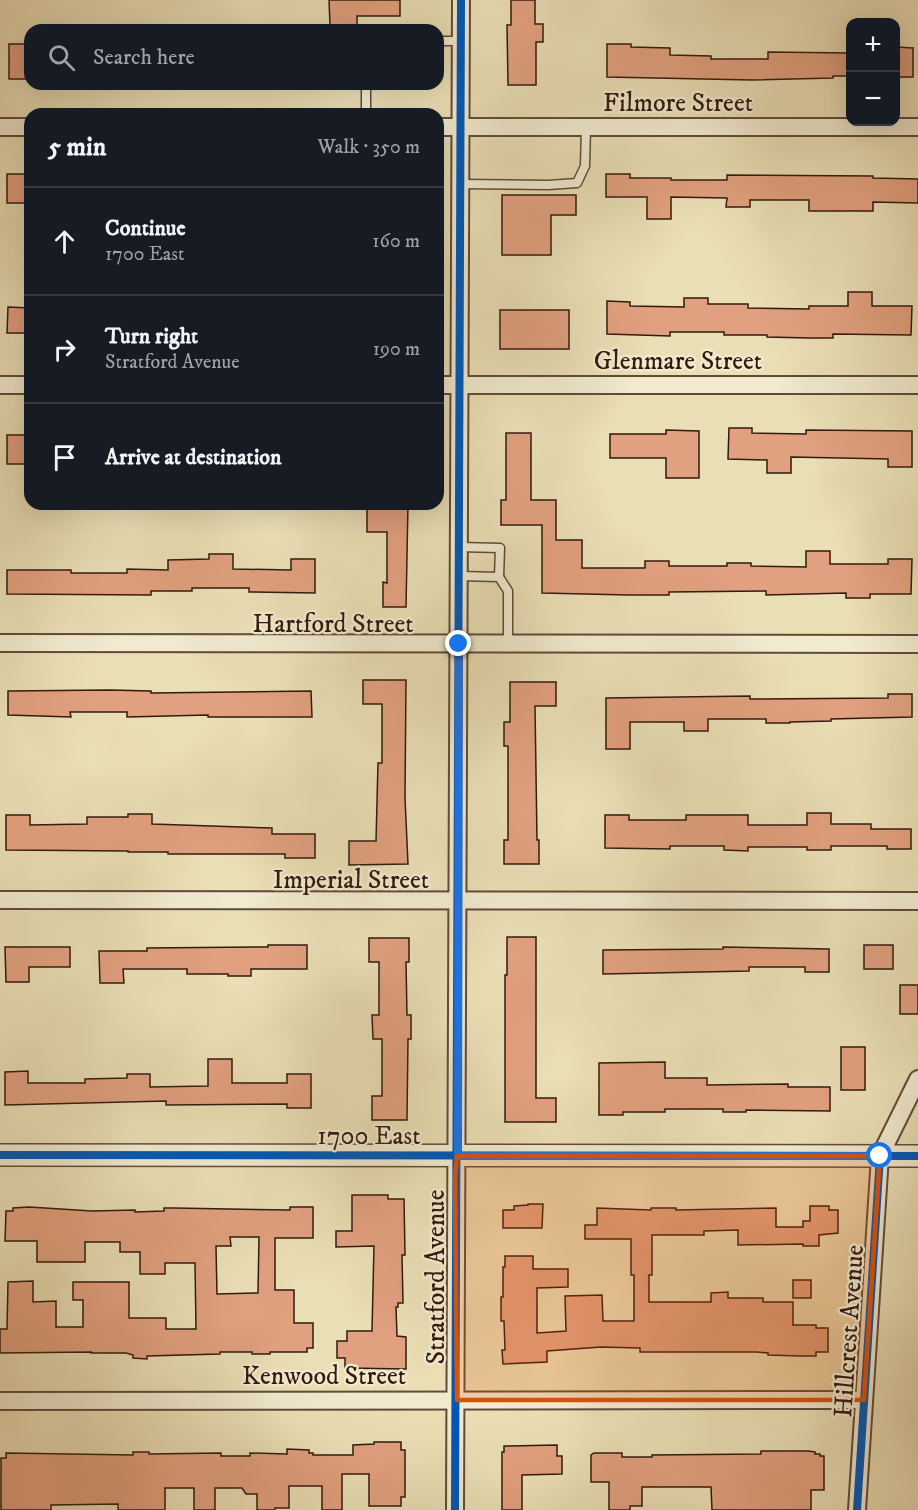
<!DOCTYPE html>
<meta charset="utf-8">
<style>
body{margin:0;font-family:"IM FELL DW Pica",serif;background:#20242c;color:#f1f3f6}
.controls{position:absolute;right:18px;top:18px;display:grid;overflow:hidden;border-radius:12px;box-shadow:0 6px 24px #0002}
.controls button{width:54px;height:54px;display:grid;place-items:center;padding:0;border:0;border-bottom:2px solid #363941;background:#171b24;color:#f1f3f6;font:30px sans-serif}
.stop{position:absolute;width:18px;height:18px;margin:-14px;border:4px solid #1a73e8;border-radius:50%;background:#fff}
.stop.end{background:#1a73e8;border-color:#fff;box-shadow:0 2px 6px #0008}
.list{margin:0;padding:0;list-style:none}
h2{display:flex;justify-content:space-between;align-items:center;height:78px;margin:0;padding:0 24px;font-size:26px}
h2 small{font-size:20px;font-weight:400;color:#9ea1a6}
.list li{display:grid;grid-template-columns:39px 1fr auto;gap:18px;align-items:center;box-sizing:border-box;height:108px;padding:0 24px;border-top:2px solid #363941}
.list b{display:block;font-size:22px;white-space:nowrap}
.list p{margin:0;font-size:20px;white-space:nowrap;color:#9ea1a6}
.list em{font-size:20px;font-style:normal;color:#9ea1a6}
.icon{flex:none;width:33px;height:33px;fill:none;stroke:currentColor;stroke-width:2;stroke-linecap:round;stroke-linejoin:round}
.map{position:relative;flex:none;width:918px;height:1510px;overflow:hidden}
.search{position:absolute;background:#171b24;box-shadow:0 6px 24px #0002;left:24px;top:24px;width:420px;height:66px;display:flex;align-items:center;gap:15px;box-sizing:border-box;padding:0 21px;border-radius:18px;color:#9ea1a6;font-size:22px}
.panel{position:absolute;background:#171b24;box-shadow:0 6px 24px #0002;left:24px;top:108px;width:420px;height:402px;border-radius:18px}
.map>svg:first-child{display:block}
.building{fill:#e1a07f;stroke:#321a0e;stroke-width:1.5;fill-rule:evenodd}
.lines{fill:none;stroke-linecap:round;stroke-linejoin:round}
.service-casing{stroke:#604b38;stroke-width:11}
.minor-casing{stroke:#604b38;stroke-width:20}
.tertiary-casing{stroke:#604b38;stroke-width:24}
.service{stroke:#f1eacf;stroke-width:8}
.minor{stroke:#f1eacf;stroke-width:16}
.tertiary{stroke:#f1eacf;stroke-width:21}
.cycleway-casing{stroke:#f1eacf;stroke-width:11}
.cycleway{stroke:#0057b8;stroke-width:8}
.route{stroke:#1a73e8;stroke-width:8}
.marked{fill:#d6530c;fill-opacity:0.2;stroke:#d6530c;stroke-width:4.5;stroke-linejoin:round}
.labels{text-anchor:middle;stroke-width:4.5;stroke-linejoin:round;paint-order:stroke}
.street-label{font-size:26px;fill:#321a0e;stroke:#f1eacf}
</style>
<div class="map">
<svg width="918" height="1510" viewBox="0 0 918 1510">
<rect width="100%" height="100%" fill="#eadeb5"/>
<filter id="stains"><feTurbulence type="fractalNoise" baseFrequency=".00333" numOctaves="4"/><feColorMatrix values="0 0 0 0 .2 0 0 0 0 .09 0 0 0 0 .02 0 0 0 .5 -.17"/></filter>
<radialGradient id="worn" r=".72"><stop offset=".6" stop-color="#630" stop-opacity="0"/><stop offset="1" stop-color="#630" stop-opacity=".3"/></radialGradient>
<!-- building -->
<g class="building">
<polygon points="329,0 400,0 400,16 357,16 357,25 352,25 352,30 335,30 335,25 330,25"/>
<polygon points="511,0 535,0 535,24 543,24 543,42 536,42 536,85 508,85 507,25 511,25"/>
<rect x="9" y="44" width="21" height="35"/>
<polygon points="607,44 631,44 631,47 670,48 670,55 711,56 711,59 768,59 768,52 850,53 850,76 833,76 833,78 752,80 607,77"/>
<polygon points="896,47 913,48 913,77 896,77"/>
<rect x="7" y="174" width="23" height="29"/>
<polygon points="606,174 630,174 630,178 671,178 671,180 727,180 727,175 873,176 873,178 918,179 918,203 873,202 873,211 809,211 809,200 750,200 750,207 726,207 727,198 671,197 671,219 647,219 647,197 606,197"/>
<polygon points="502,195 576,195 576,215 551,215 551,255 502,255"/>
<polygon points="848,292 872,292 872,306 912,306 911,335 833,334 833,338 809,338 767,337 767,335 724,335 724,332 670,332 670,336 607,334 607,301 630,302 630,306 684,307 684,298 708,298 708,304 748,304 748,308 809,309 809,306 848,306"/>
<polygon points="8,307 30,308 30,333 7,333"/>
<rect x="500" y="310" width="69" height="39"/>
<polygon points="729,428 752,428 752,433 806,434 806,430 912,431 912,467 888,467 888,459 791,457 791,473 767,473 767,460 728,459"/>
<polygon points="666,430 699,431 699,478 666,478 666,458 610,458 610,434 666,434"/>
<polygon points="506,433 531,433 531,500 556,500 556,540 582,540 582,568 645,568 645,561 669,561 669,566 727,566 727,563 751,563 751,566 806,567 806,551 830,551 830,564 888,564 888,559 912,559 911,594 870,594 870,598 846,598 846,593 766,595 766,591 669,592 669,595 629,595 542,593 542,525 501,525 501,500 506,500"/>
<rect x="7" y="435" width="23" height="29"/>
<polygon points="367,504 408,504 406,607 383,607 383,582 387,583 387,532 367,532"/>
<polygon points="209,554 233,554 233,569 291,570 291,559 315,559 315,593 249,592 249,588 192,588 192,591 151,591 151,595 7,594 7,570 71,570 71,573 127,573 127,569 168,570 168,560 209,559"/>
<polygon points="363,680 406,680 405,798 408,864 349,865 349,841 376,841 378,763 382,763 382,704 363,704"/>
<polygon points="510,682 556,682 556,706 535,706 537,840 539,840 539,864 504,864 504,840 508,840 508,746 504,746 504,722 510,722"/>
<polygon points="110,690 151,691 151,693 311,691 312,717 208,717 208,715 127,717 127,712 70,712 71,717 8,715 8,691"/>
<polygon points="888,694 912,694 912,717 831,719 831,721 790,722 790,723 766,723 766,719 708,719 708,731 684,731 684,722 630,722 630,749 606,749 606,698 750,696 750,699 888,698"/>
<polygon points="807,813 831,813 831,824 871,824 871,829 911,829 911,849 887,849 887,846 831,846 831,850 807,850 807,847 748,847 748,851 724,850 724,846 670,846 670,849 605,848 605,815 629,815 629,820 686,820 686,815 748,815 748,825 807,825"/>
<polygon points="128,814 152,814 152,824 272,828 272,834 315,834 315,858 285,858 285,854 168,854 168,852 128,852 128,851 6,850 6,815 30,815 30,825 87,824 87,817 128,817"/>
<polygon points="507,937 536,937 536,1098 556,1098 556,1122 505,1122 505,975 507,975"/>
<polygon points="369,938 409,938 409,962 406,962 407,1015 411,1015 411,1039 408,1039 407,1120 372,1120 372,1096 382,1096 382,1039 373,1039 372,1015 379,1015 379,962 369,962"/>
<polygon points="268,945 307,945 307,969 251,969 251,976 228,976 228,974 187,974 187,969 123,969 124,983 100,983 99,951 147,951 147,948 268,947"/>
<rect x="864" y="945" width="29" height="24"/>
<polygon points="5,947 70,947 70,967 29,967 29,982 6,982"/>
<polygon points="723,947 829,949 829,972 805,972 805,967 749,967 749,971 603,974 603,950 723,949"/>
<rect x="900" y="985" width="18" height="29"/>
<rect x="841" y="1047" width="24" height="43"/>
<polygon points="208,1059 232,1059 232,1083 287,1083 287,1074 311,1074 311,1108 287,1108 287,1104 166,1105 166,1101 5,1105 5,1072 28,1071 28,1083 85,1083 85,1079 127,1078 127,1074 150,1074 150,1087 208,1086"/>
<polygon points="665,1062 665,1078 707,1078 707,1085 788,1084 788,1087 830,1087 830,1111 746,1110 746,1112 723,1112 723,1109 665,1109 665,1112 623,1112 623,1115 599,1115 599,1063"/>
<polygon points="352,1195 388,1195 388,1199 404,1199 405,1255 402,1255 403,1303 398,1303 398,1307 396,1307 397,1336 406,1337 406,1369 345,1368 345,1358 337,1358 337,1341 347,1341 347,1331 372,1331 374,1246 336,1247 336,1231 352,1231"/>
<polygon points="528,1204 543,1204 542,1228 503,1228 503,1210 514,1210 514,1206 528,1205"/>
<polygon points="810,1206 829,1206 829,1210 838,1210 838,1233 819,1235 819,1246 803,1246 803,1244 738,1245 738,1230 704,1231 704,1235 652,1235 652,1275 649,1275 649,1302 711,1302 711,1293 728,1292 728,1298 763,1298 763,1302 793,1302 793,1325 816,1325 816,1328 828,1328 828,1352 816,1352 816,1356 800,1356 768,1355 768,1353 757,1352 640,1352 640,1348 601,1347 547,1351 547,1362 503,1364 502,1350 505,1350 504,1321 501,1321 501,1297 503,1297 503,1267 505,1267 505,1256 533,1256 533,1269 568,1269 568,1287 537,1288 537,1333 566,1331 565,1296 602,1295 603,1321 634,1321 634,1275 631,1275 631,1239 585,1239 585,1225 597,1225 597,1208 651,1210 651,1208 676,1208 676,1210 776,1208 776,1227 803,1227 803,1221 810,1221"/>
<path d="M29 1207 92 1211 135 1210V1212L164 1211V1208H174L290 1210V1207H313V1238H275V1290H294V1323H313V1348H307V1352H270V1354H252V1352H220V1354L147 1356V1359L133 1358V1355L126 1353H91V1352L0 1353V1329H7L8 1282 33 1281V1302L56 1301V1327H83V1300H73V1282H129V1318H166V1329H196L195 1263H165V1274H140V1252H120V1242H85V1262H37V1241H5L6 1211H13V1208ZM230 1237H259L258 1293 217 1294 216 1246H231Z"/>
<rect x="793" y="1280" width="18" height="18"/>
<polygon points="374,1442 401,1442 401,1450 405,1450 405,1497 401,1497 401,1506 369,1506 369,1474 342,1474 342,1510 322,1510 322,1486 289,1486 289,1508 275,1508 275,1510 257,1510 257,1494 246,1494 242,1488 215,1488 215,1510 194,1510 194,1488 165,1488 165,1510 118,1510 118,1504 51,1505 51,1510 1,1510 1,1458 6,1458 6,1453 133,1455 133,1452 149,1452 149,1454 221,1453 221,1456 250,1456 250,1453 287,1454 287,1449 309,1450 309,1453 313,1453 313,1455 353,1455 353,1445 374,1444"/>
<polygon points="557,1445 557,1456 562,1456 562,1474 522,1475 522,1510 502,1510 502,1452 504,1452 504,1446"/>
<polygon points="761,1451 808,1451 815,1452 815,1454 820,1454 820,1456 824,1456 824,1490 811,1490 811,1510 712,1510 711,1487 642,1487 642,1506 630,1506 630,1510 609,1510 609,1482 591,1482 591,1455 594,1453 622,1453 622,1457 652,1457 652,1455 761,1454"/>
</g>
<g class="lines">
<defs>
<g id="service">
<polyline points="438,41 461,41"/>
<polyline points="366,114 366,84"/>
<polyline points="460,184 548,185 577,183 585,166 586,127"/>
<polyline points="459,547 500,548 499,577 459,576"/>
<polyline points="499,577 508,591 508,644"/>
</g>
<g id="minor">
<polyline points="0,127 30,127"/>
<polyline points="438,127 918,127"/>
<polyline points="0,385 30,385"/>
<polyline points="438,385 918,385"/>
<polyline points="0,643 918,644"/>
<polyline points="0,900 918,901"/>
<polyline points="0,1401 864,1400"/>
<polyline points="455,1510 461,0"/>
<polyline points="857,1510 880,1156 918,1079"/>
</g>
<polyline id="tertiary" points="0,1155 918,1156"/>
</defs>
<!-- service casing -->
<use href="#service" class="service-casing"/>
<!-- minor casing -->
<use href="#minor" class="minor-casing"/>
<!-- tertiary casing -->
<use href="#tertiary" class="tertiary-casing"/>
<!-- service -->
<use href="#service" class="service"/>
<!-- minor -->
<use href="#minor" class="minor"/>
<!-- tertiary -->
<use href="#tertiary" class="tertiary"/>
<defs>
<g id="cycleway">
<polyline points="0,1155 918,1156"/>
<polyline points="455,1510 461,0"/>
<polyline points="857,1510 880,1156"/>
</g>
</defs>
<!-- cycleway casing -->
<use href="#cycleway" class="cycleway-casing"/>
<!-- cycleway -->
<use href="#cycleway" class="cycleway"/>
</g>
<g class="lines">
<!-- route -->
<polyline class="route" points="459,644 458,1156 880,1156"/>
</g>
<!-- marked area -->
<path class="marked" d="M457 1156H880L864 1400H457L455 1177Z"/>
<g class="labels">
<!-- street labels -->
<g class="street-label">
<text x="678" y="111">Filmore Street</text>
<text x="678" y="369">Glenmare Street</text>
<text x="333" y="632">Hartford Street</text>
<text x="351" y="888">Imperial Street</text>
<text x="369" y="1144">1700 East</text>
<text transform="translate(435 1277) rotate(-90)" y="9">Stratford Avenue</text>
<text transform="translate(848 1331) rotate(-86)" y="9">Hillcrest Avenue</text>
<text x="324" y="1384">Kenwood Street</text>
</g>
</g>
<rect width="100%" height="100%" filter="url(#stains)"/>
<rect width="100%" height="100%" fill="url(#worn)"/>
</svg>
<div class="controls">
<button>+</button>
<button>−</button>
</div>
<div class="stop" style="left:880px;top:1156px"></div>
<div class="stop end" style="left:459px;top:644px"></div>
<div class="search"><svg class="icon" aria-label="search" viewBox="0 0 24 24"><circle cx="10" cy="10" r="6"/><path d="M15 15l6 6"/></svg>Search here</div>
<section class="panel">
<h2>5 min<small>Walk · 350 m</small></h2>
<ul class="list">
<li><svg class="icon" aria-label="ahead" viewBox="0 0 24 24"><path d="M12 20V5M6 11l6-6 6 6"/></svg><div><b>Continue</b><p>1700 East</p></div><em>160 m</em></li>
<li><svg class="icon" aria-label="right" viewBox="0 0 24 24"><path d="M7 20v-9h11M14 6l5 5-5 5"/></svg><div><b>Turn right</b><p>Stratford Avenue</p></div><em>190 m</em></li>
<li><svg class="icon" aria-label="arrive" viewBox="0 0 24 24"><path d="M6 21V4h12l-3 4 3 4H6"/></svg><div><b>Arrive at destination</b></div></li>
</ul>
</section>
</div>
